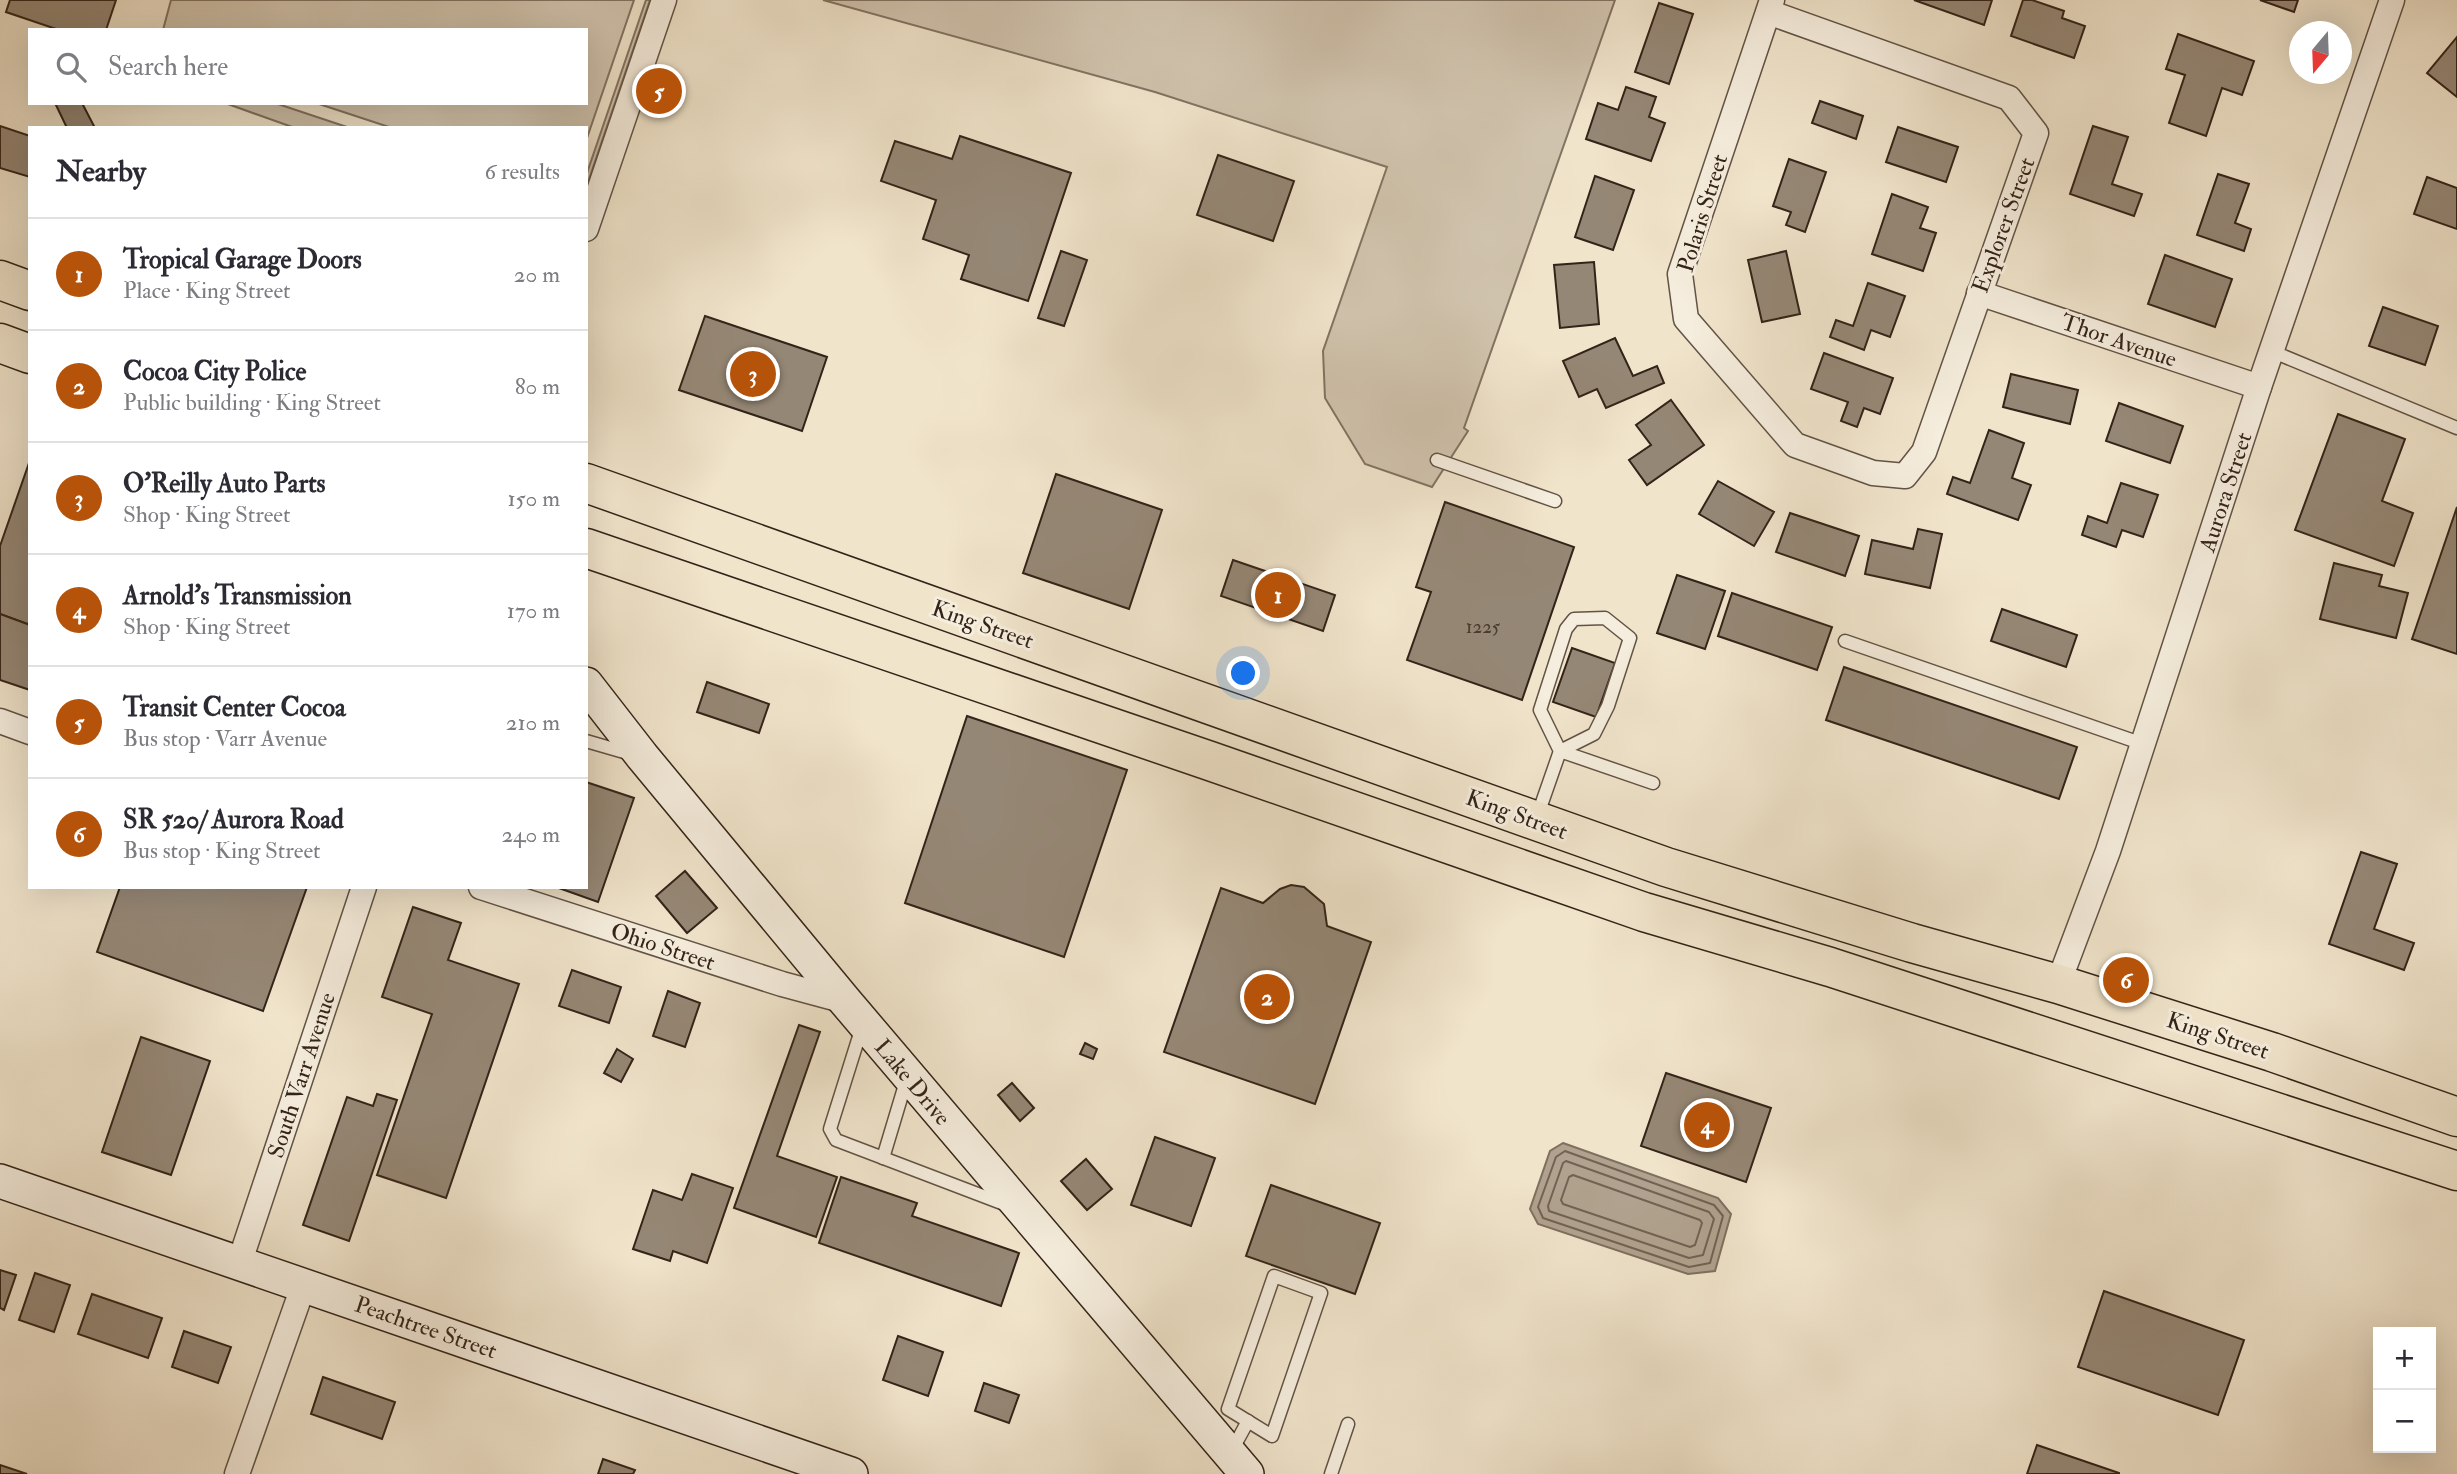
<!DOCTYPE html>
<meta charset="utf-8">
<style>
body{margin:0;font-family:"IM FELL Double Pica",serif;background:#f7f7f7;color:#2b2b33}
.controls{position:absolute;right:21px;bottom:21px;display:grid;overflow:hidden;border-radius:0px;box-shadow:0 7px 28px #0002}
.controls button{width:63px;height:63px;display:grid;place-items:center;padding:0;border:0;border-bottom:2px solid #e1e1e2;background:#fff;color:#2b2b33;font:35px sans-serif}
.compass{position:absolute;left:2289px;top:21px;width:63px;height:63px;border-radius:50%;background:#fff;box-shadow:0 7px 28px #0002;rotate:199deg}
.you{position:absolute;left:1244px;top:674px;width:24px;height:24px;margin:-18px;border:5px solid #fff;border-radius:50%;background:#1a73e8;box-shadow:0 0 0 10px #1a73e833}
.badge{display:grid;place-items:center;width:46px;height:46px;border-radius:50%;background:#b45309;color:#fff;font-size:23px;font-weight:700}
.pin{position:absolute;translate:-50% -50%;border:4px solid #fff;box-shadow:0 2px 7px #0006}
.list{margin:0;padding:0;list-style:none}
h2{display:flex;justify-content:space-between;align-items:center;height:91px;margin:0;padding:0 28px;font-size:30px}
h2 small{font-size:23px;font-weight:400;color:#7c7c81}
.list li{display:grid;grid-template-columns:46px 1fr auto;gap:21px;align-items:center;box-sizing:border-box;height:112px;padding:0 28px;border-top:2px solid #e1e1e2}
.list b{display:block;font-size:26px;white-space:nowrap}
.list p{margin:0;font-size:23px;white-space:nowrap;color:#7c7c81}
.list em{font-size:23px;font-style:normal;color:#7c7c81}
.icon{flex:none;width:38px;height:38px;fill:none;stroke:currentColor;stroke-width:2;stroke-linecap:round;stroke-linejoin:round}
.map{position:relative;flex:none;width:2457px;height:1474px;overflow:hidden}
.search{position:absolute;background:#fff;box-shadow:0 7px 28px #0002;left:28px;top:28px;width:560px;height:77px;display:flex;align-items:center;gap:18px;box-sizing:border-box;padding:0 24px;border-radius:0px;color:#7c7c81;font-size:26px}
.panel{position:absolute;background:#fff;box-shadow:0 7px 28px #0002;left:28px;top:126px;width:560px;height:763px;border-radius:0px}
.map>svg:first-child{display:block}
.green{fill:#d0c3ad;stroke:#827362;stroke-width:2}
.water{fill:#b0a28e;stroke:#7e6f5f;stroke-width:2}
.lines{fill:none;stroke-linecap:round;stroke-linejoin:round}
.shore{stroke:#726253;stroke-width:2}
.building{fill:#958775;stroke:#332318;stroke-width:2}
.lane-casing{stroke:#625345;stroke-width:15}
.street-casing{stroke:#625345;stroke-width:27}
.secondary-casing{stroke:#332318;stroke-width:36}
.primary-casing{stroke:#332318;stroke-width:41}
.lane{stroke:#f5eddd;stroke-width:12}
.street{stroke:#f5eddd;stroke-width:24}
.secondary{stroke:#f5eddd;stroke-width:33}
.primary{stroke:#f0e4cb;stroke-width:38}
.labels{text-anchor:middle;stroke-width:6;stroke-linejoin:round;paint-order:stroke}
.number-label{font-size:19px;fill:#4c3c2f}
.street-label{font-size:23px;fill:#332318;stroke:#f5eddd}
</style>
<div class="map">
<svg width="2457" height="1474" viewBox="0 0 2457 1474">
<rect width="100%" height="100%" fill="#f0e4cb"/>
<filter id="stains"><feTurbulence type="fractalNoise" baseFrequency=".00286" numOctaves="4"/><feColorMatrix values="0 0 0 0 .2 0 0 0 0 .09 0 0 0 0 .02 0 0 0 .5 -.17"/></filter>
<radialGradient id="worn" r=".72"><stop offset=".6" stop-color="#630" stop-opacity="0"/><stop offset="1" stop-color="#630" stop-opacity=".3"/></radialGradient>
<!-- green -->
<g class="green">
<polygon points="171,0 634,0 586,141 586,128 392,128 316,103 586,103 586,30 163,30"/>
<polygon points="646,0 650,0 586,188 586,176"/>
<polygon points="823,0 1615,0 1464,428 1468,431 1432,487 1365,464 1325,398 1323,351 1387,167 1155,92"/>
<polygon points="225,103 275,103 350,128 295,128"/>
</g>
<!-- water -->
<polygon class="water" points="1563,1143 1718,1198 1731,1214 1715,1271 1688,1274 1538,1224 1530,1209 1550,1151"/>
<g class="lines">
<!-- shore -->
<g class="shore">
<polygon points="1565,1151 1714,1205 1723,1216 1710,1263 1689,1267 1543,1218 1538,1207 1556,1157"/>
<polygon points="1566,1161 1709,1212 1714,1219 1703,1255 1689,1258 1549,1211 1548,1206 1563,1163"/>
<polygon points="1573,1175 1700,1220 1702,1223 1695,1245 1690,1247 1563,1204 1561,1200 1569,1177"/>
</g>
</g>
<!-- building -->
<g class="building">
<polygon points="10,0 116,0 106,30 59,30 6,12"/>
<polygon points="1914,0 1992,0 1984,25"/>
<polygon points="2023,0 2032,0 2064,11 2062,18 2085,26 2074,58 2011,36"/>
<polygon points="2260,0 2298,0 2294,12"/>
<polygon points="1659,3 1693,14 1669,84 1635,72"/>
<polygon points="2178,34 2254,61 2242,95 2222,88 2206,136 2169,123 2185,75 2166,69"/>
<polygon points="2457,37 2457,97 2427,73"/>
<polygon points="1626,87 1656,97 1649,117 1665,123 1651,161 1586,139 1598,103 1618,110"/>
<polygon points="1820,101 1863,116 1856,139 1812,123"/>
<polygon points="55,103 82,103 95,128 67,128"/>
<polygon points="0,126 30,136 30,177 0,168"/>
<polygon points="2093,126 2128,137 2112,184 2142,194 2134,216 2070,194"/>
<polygon points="1898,127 1958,147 1946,182 1886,162"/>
<polygon points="960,136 1071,173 1028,301 961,279 969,255 923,239 936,200 881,181 895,141 952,159"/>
<polygon points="1218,155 1294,181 1273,241 1197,215"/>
<polygon points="1789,159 1826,172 1805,232 1786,225 1791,212 1773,206"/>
<polygon points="2218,174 2249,184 2235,223 2251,229 2244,251 2197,235"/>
<polygon points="1595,176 1634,190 1613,250 1575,237"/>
<polygon points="2427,177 2457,188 2457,229 2414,214"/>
<polygon points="1892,194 1928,207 1920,228 1936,233 1923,271 1872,254"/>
<polygon points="1061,251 1087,260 1064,326 1038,318"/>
<polygon points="1786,251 1800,314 1762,322 1748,260"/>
<polygon points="2165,255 2232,279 2215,327 2148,304"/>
<polygon points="1594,262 1599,324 1560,328 1554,265"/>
<polygon points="1868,283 1905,296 1890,337 1871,330 1864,350 1830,337 1836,320 1853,326"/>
<polygon points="2383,307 2438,326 2425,365 2369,346"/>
<polygon points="705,316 827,357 802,431 679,390"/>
<polygon points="1615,338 1633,376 1657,366 1664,383 1606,408 1597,389 1579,397 1563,361"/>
<polygon points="1824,353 1893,378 1880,414 1864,408 1857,427 1841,421 1848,402 1811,389"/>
<polygon points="2011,374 2078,390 2070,424 2003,407"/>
<polygon points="1671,400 1704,445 1647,485 1629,460 1651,445 1636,425"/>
<polygon points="2119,403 2183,426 2170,463 2106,441"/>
<polygon points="2338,414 2405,439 2382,501 2413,513 2394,566 2295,530"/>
<polygon points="1989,430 2024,443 2012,478 2031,485 2018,520 1947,494 1953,477 1970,483"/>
<polygon points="30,460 30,625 0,614 0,546"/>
<polygon points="1056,474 1162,510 1129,609 1023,573"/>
<polygon points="1718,481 1774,512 1754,546 1699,514"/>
<polygon points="2121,483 2158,495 2143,537 2122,530 2116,547 2082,535 2088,516 2107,523"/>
<polygon points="1445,502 1574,547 1522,700 1407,660 1431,592 1416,587"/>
<polygon points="2457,507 2457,654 2412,639"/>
<polygon points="1790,513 1859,536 1845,576 1776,552"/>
<polygon points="1918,529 1942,534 1930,588 1865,574 1872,540 1913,549"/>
<polygon points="1233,560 1335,595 1323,631 1221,596"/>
<polygon points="2334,563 2382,575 2379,586 2408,593 2396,638 2320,619"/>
<polygon points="1677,575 1725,591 1705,649 1657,633"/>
<polygon points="1732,593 1832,627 1817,670 1718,636"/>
<polygon points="2002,609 2077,635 2066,667 1991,641"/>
<polygon points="0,614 30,625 30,690 0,680"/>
<polygon points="1572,648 1615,663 1596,717 1553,702"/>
<polygon points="1844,667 2077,747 2059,799 1826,720"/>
<polygon points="707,682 769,704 759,733 697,712"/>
<polygon points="967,716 1127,770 1064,957 905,903"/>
<polygon points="586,782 634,798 598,902 556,887 586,887"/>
<polygon points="2361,852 2397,864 2374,929 2414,943 2404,970 2329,944"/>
<polygon points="685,871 717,908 687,933 656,896"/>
<polygon points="1291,885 1304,887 1324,904 1327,926 1371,942 1315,1104 1164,1052 1221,888 1263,903 1280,889"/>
<polygon points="120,887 307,887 263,1011 97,952"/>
<polygon points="413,907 461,923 448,960 519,984 446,1198 377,1175 432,1014 382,997"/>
<polygon points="572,970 621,987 609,1023 559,1006"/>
<polygon points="668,991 700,1003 685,1047 653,1036"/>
<polygon points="799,1025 820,1032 777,1156 837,1177 816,1237 734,1208"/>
<polygon points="141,1037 210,1061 171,1175 102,1152"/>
<polygon points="1085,1043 1097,1049 1093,1059 1080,1054"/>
<polygon points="617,1049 633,1059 621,1082 604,1073"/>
<polygon points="1666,1073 1771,1108 1746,1182 1641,1146"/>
<polygon points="1012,1083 1034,1108 1020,1121 998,1095"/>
<polygon points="377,1094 397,1100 349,1241 303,1225 347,1097 373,1106"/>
<polygon points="1155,1137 1215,1158 1191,1226 1131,1205"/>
<polygon points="1086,1159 1112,1189 1087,1210 1061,1181"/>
<polygon points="692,1174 733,1188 707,1263 673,1251 670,1261 633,1249 653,1190 682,1200"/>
<polygon points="841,1177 917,1203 912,1216 1019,1253 1001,1306 819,1243"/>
<polygon points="1271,1185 1380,1223 1355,1294 1246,1256"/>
<polygon points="0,1270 16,1275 4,1310 0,1308"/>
<polygon points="35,1273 70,1285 54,1332 19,1320"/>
<polygon points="2104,1291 2244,1340 2218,1415 2078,1367"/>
<polygon points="92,1294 162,1318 148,1358 78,1334"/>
<polygon points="184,1331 231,1347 218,1383 172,1367"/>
<polygon points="898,1336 943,1352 928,1396 883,1380"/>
<polygon points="323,1377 395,1402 382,1439 311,1414"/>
<polygon points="984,1383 1019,1395 1009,1423 975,1411"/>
<polygon points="2037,1445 2119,1473 2119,1474 2027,1474"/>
<polygon points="603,1459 635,1470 633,1474 598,1474"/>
<polygon points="0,1465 27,1474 0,1474"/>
</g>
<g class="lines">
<defs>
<g id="lane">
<polyline points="2271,351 2457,428"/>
<polyline points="1437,460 1555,501"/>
<polyline points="1845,641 2143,744"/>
<polyline points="586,741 631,754"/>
<polyline points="1537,817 1560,751 1594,734 1608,706 1630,638 1605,618 1574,619 1566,629 1540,710 1560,751 1653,783"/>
<polyline points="862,1027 830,1129 836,1140 1004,1204"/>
<polyline points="883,1158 907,1078"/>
<polygon points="1274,1276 1321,1293 1272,1436 1228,1409"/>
<polyline points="1231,1452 1248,1421"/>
<polyline points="1331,1474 1348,1424"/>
</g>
<g id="street">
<polyline points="1768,12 2009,98 2036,133 1924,452 1905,476 1873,473 1795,445 1686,319 1680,274 1768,12 1772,0"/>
<polyline points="586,229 664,0"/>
<polyline points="1979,293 2259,387"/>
<polyline points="0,721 30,732"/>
<polyline points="481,887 782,984 845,1001"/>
<polyline points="2058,984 2108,851 2259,387 2392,0"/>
<polyline points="239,1264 364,887"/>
<polyline points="237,1474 304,1284"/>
</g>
<g id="secondary">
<polyline points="586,684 642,756 845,1001 1247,1474"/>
<polyline points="0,1181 851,1474"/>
</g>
<g id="primary">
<polyline points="0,280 30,291"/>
<polyline points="0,343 30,354"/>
<polyline points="586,483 1666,867 1912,943 2058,984 2272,1052 2457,1117"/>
<polyline points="586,548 1210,761 1644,912 1830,967 2457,1171"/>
</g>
</defs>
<!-- lane casing -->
<use href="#lane" class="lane-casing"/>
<!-- street casing -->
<use href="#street" class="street-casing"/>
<!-- secondary casing -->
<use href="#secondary" class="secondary-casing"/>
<!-- primary casing -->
<use href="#primary" class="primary-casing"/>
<!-- lane -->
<use href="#lane" class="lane"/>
<!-- street -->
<use href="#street" class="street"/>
<!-- secondary -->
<use href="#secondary" class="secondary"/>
<!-- primary -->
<use href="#primary" class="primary"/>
</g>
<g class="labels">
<!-- number labels -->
<g class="number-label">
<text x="1483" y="633">1225</text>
</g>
<!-- street labels -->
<g class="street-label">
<text transform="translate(1702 213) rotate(-73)" y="8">Polaris Street</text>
<text transform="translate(2003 225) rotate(-70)" y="8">Explorer Street</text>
<text transform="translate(2119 340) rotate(19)" y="8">Thor Avenue</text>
<text transform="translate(2225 492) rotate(-72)" y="8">Aurora Street</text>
<text transform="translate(983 624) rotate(19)" y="8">King Street</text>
<text transform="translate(1517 814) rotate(20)" y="8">King Street</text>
<text transform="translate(663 946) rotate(18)" y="8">Ohio Street</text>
<text transform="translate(2218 1035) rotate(18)" y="8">King Street</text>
<text transform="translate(301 1075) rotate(-72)" y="8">South Varr Avenue</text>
<text transform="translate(913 1082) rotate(50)" y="8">Lake Drive</text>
<text transform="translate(426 1327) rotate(19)" y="8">Peachtree Street</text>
</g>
</g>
<rect width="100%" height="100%" filter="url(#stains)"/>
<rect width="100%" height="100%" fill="url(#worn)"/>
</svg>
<div class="controls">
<button>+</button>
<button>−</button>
</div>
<svg class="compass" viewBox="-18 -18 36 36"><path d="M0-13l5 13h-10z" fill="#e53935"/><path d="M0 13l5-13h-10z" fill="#7c7c81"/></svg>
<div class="you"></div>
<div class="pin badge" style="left:1278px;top:595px">1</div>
<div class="pin badge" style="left:1267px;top:997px">2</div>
<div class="pin badge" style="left:753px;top:374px">3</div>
<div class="pin badge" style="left:1707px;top:1125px">4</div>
<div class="pin badge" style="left:659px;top:91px">5</div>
<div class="pin badge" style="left:2126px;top:980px">6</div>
<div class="search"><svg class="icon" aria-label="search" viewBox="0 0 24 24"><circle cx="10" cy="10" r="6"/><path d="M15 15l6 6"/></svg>Search here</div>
<section class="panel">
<h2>Nearby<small>6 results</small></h2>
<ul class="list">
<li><span class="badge">1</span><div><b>Tropical Garage Doors</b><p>Place · King Street</p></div><em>20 m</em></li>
<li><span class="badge">2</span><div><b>Cocoa City Police</b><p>Public building · King Street</p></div><em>80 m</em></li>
<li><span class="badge">3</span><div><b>O'Reilly Auto Parts</b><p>Shop · King Street</p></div><em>150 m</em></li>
<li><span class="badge">4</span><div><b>Arnold's Transmission</b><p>Shop · King Street</p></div><em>170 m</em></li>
<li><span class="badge">5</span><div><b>Transit Center Cocoa</b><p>Bus stop · Varr Avenue</p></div><em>210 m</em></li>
<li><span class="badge">6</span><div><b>SR 520/ Aurora Road</b><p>Bus stop · King Street</p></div><em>240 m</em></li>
</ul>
</section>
</div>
